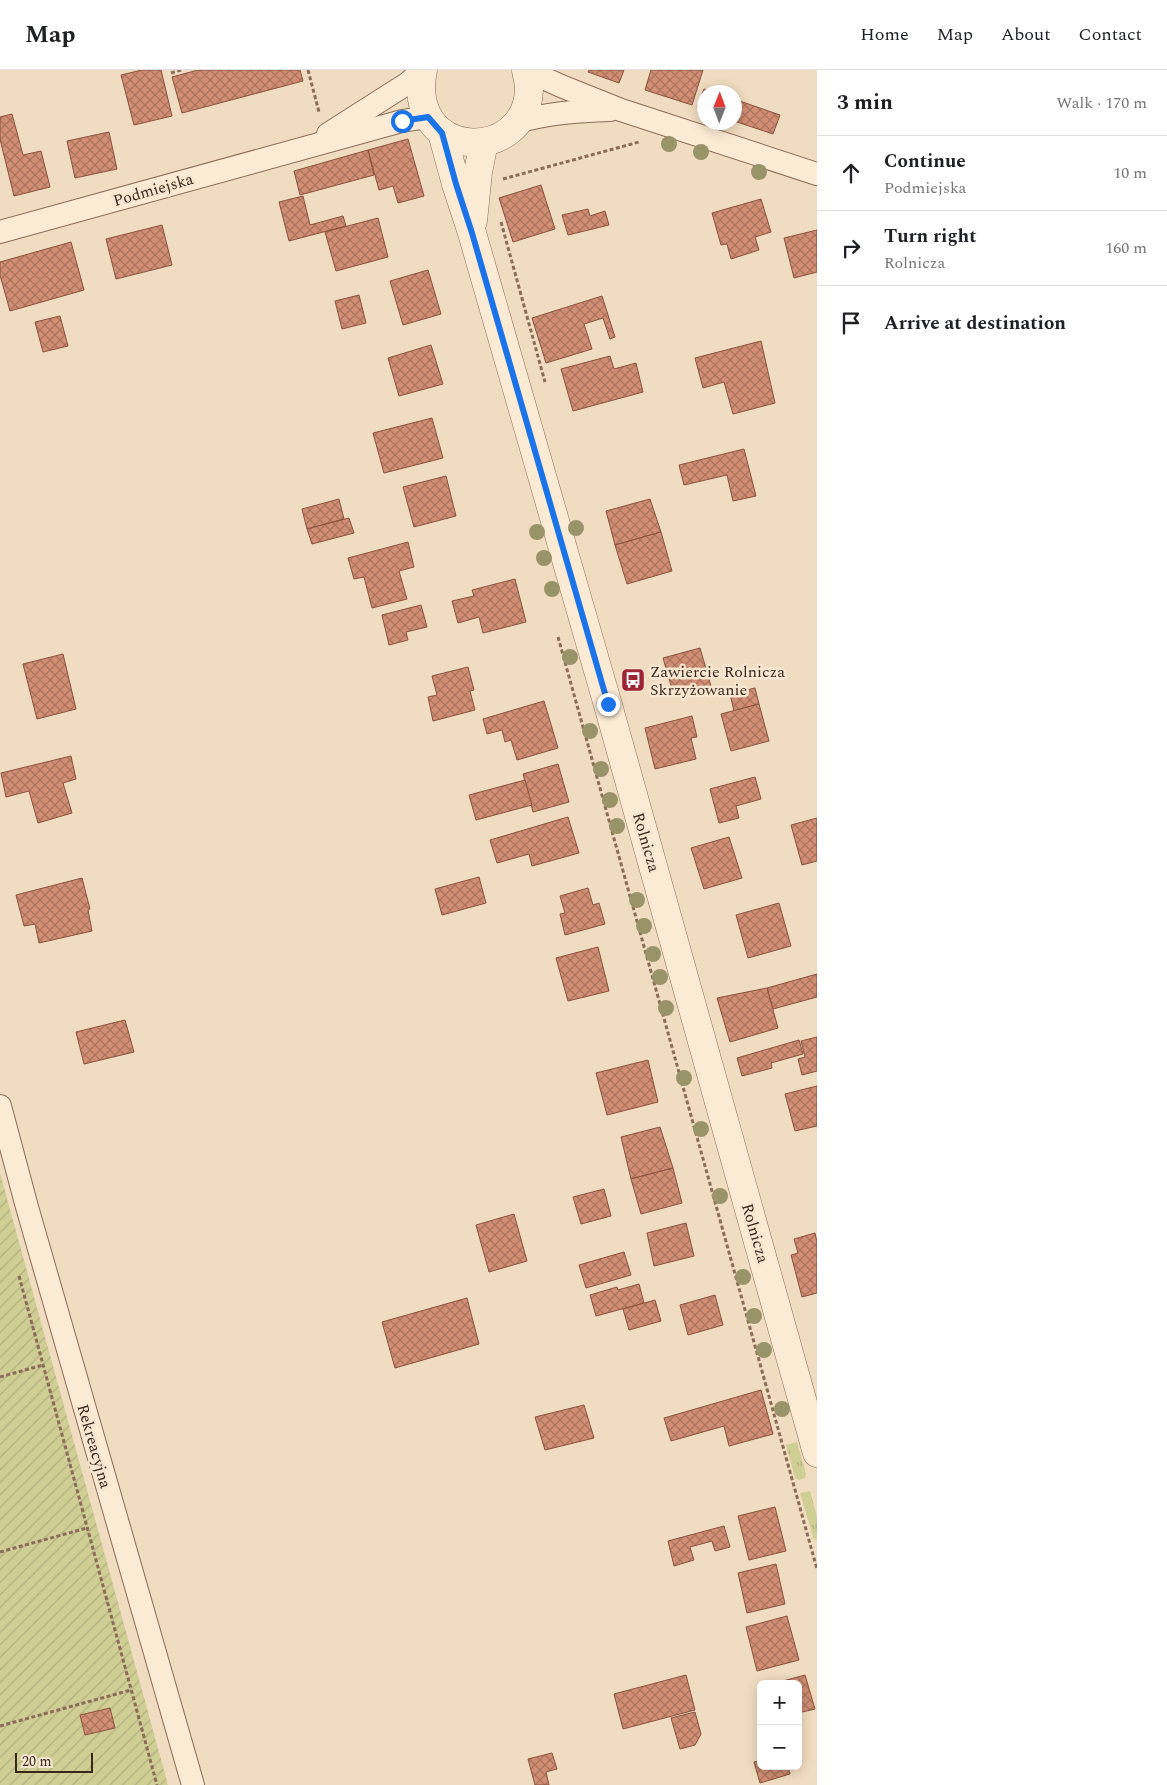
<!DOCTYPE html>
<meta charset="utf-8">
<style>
body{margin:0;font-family:Spectral,serif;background:#f2f2f2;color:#202124}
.controls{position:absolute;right:15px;bottom:15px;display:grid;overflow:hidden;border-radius:8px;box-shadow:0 2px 12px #0003}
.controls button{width:45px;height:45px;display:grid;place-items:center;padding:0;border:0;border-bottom:1px solid #e0e0e0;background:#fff;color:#202124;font:25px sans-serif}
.compass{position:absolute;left:697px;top:15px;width:45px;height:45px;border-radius:50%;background:#fff;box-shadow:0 2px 12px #0003;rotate:1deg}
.scale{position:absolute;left:15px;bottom:12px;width:78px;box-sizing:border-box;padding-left:5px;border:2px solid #39271c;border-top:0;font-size:14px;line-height:18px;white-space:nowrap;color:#39271c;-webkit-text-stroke:4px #f7e7d1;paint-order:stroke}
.stop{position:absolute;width:15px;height:15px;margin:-11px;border:4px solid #1a73e8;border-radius:50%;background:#fff}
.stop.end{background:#1a73e8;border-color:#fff;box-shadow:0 1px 5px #0008}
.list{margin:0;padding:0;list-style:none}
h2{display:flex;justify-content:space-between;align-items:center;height:65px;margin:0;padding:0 20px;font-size:21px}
h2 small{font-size:16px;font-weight:400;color:#757577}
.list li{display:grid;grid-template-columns:32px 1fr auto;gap:15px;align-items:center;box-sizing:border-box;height:75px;padding:0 20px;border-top:1px solid #e0e0e0}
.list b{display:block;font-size:19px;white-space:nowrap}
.list p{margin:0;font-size:16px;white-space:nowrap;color:#757577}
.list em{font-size:16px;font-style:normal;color:#757577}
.icon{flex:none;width:28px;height:28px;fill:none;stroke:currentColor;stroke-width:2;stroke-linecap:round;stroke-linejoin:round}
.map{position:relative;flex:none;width:817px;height:1715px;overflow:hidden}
header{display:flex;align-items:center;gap:30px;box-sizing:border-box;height:70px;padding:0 25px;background:#fff;border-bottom:1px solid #e0e0e0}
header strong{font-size:24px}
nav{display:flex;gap:28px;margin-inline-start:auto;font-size:18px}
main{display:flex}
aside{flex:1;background:#fff}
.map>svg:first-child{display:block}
.grass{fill:url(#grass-tufts)}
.garden{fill:url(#garden-furrows)}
.building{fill:url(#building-cross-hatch);stroke:#8b513c}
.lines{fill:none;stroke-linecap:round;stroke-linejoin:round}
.minor-casing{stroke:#8b6c57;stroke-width:24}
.tertiary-casing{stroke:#8b6c57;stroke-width:29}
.path{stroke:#8b6c57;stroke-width:3;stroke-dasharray:4 2.5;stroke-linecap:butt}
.minor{stroke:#fbead4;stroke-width:22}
.tertiary{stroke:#fbead4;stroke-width:28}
.tree{fill:#999369}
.route{stroke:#1a73e8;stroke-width:6}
.labels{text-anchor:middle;stroke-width:5;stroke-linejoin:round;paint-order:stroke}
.street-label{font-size:16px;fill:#39271c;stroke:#f7e7d1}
.poi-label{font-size:16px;fill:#39271c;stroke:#f7e7d1;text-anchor:start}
</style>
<header>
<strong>Map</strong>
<nav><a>Home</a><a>Map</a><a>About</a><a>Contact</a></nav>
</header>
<main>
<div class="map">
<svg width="817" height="1715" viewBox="0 0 817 1715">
<defs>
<pattern id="grass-tufts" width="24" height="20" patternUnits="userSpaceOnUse" patternTransform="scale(1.25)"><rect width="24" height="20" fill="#cfce94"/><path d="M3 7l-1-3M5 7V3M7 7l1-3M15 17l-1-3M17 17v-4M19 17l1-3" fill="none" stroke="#b2b17f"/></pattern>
<pattern id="garden-furrows" width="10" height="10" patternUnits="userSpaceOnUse" patternTransform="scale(1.25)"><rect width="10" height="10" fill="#cfce94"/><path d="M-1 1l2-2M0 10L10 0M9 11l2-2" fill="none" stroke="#b2b17f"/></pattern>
<pattern id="building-cross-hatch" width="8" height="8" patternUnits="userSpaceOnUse" patternTransform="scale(1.25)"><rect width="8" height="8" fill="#d18e74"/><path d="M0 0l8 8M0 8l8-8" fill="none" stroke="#ab745e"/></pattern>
</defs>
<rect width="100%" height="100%" fill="#f0dcc0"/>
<!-- grass -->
<g class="grass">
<polygon points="797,1372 806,1404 805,1408 799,1410 795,1408 786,1375"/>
<polygon points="810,1421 817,1447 817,1469 814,1470 800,1423"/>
</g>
<!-- garden -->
<polygon class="garden" points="0,1103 168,1715 0,1715"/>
<!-- building -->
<g class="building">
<polygon points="142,0 161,0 172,46 134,55 121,5"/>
<polygon points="198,0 300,0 303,11 182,43 172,7"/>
<polygon points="589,0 624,0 619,13 588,2"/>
<polygon points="651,0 703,0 692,35 645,20"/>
<polygon points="704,19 715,22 704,22 704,40 697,37"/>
<polygon points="734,29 780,45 773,64 734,51"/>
<polygon points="12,44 23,85 41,81 50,117 14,126 0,69 0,47"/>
<polygon points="109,62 117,99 75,108 67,71"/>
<polygon points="408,69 424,126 398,133 393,116 379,120 368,80"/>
<polygon points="368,80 374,105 300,125 294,101"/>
<polygon points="541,115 555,159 513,172 499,128"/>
<polygon points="303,126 310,155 343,146 346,156 289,171 279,132"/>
<polygon points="761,129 771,162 755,167 759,180 731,189 727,174 721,175 712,143"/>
<polygon points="588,139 590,146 605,141 609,155 568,165 562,145"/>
<polygon points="378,148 388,187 336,201 325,162"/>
<polygon points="162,155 172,195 116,209 106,169"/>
<polygon points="817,160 817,202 794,208 784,168"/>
<polygon points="71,172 84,220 10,241 0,205 0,192"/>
<polygon points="428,200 441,244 403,255 390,211"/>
<polygon points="359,225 366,253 342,259 335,231"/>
<polygon points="602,226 615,267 610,269 603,248 584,254 592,279 546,293 532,248"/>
<polygon points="60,246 68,276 43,282 35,252"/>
<polygon points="761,271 775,333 733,344 724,312 703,318 695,288"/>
<polygon points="431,275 443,314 399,326 388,288"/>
<polygon points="610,286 614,299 636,293 643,322 573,341 561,299"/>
<polygon points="432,348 443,388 384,403 373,363"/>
<polygon points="744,379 756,426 733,431 727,405 684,415 679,395"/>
<polygon points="446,406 456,446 414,457 403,417"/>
<polygon points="339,429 344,449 307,459 302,439"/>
<polygon points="650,429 661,462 615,475 606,441"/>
<polygon points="349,448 354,463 312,474 307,459"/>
<polygon points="661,462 672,501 627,514 615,475"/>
<polygon points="408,472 414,497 399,501 407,529 372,538 364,507 354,509 348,488"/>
<polygon points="515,509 526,552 483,563 479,547 458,553 452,531 474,526 472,520"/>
<polygon points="421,535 427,557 406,562 408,570 389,575 382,545"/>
<polygon points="700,578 711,616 674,626 663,588"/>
<polygon points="63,584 76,639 37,649 23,594"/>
<polygon points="468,597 474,620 470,621 475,640 433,651 428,627 437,625 432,606"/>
<polygon points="755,618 759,634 734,641 730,624"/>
<polygon points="544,631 558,678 517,690 511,670 505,672 502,660 487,664 483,649"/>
<polygon points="759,634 769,671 731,681 721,644"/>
<polygon points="692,646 697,667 691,668 696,689 655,699 645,658"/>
<polygon points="71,686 76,709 63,713 72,743 38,753 29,721 6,727 1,703"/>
<polygon points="558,694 569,732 533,742 523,704"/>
<polygon points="755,707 761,729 736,736 739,748 719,753 710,719"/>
<polygon points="525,710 532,735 476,750 469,725"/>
<polygon points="568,747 579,783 532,796 529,784 497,793 490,770"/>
<polygon points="817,748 817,791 802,795 791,755"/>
<polygon points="729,767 742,808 704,819 691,778"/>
<polygon points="479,807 486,833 442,845 435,819"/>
<polygon points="82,808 90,839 88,840 92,861 39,873 35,854 24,856 16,825"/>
<polygon points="588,818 593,835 599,833 605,854 565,865 560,844 565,843 560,826"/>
<polygon points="779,833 791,876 748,888 736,845"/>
<polygon points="598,877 609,921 568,931 556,888"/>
<polygon points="817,904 817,927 773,939 767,918"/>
<polygon points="767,918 778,958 730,972 717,928"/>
<polygon points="125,950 134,982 84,994 76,962"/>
<polygon points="817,967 817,1001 802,1005 798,989 805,987 801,971"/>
<polygon points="799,970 803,984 771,993 772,998 742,1006 737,988"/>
<polygon points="648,990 658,1032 607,1045 596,1003"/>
<polygon points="817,1016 817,1056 795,1061 785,1024"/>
<polygon points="660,1057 673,1098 631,1109 621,1067"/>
<polygon points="673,1098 682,1133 641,1144 631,1109"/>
<polygon points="604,1119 611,1146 581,1154 573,1127"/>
<polygon points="514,1144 527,1191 489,1202 476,1155"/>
<polygon points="686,1153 694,1186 654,1196 647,1163"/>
<polygon points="815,1163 817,1172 817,1223 802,1227 791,1185 798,1183 794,1169"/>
<polygon points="624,1182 631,1205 586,1218 579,1195"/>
<polygon points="639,1214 644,1233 596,1246 590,1225 617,1217 618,1220"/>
<polygon points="715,1225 723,1255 688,1265 680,1235"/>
<polygon points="467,1228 479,1274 395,1298 382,1252"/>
<polygon points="655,1230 661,1251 629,1260 623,1239"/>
<polygon points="761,1320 773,1364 729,1376 724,1356 671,1371 664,1348"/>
<polygon points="584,1335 594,1368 545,1380 535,1347"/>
<polygon points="775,1437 786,1481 749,1490 738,1446"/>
<polygon points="724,1456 730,1477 715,1481 712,1471 690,1477 694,1490 674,1496 668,1471"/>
<polygon points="776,1494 785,1534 747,1543 738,1503"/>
<polygon points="787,1546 799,1590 757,1601 746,1557"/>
<polygon points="686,1605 695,1640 623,1659 614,1624"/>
<polygon points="805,1605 815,1639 798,1643 798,1614 772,1614"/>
<polygon points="110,1638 115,1658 85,1665 80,1645"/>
<polygon points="695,1642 701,1664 695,1675 680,1679 671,1648"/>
<polygon points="552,1683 557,1699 546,1702 549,1715 535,1715 528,1689"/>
<polygon points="761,1690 761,1696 788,1696 790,1704 760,1713 754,1692"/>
</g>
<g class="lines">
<defs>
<g id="minor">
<polyline points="526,0 561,16 621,40 817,104"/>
<path d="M517 52C548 43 578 41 610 40"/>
<polyline points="328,64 408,13 423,0"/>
<polyline points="0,162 402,51 428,47"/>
<polyline points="0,1036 27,1137 193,1715"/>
</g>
<g id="tertiary">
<path d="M423 0C405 91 527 95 529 19 529 13 527 6 526 0"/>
<polyline points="442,63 456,114 472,163 608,635 817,1383"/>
<polyline points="473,151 478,102 484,72"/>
</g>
</defs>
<!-- minor casing -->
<use href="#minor" class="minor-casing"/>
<!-- tertiary casing -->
<use href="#tertiary" class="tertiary-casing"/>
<!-- path -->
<g class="path">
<polyline points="308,0 319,42"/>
<polyline points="171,3 181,0"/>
<polyline points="503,109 639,72"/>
<polyline points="501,152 545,312"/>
<polyline points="558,567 817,1499"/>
<polyline points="19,1206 157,1715"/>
<polyline points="0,1307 43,1295"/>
<polyline points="0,1482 87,1458"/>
<polyline points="0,1656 131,1620"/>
</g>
<!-- minor -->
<use href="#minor" class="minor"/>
<!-- tertiary -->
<use href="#tertiary" class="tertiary"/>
</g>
<!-- trees -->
<g class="tree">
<circle cx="669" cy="74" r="8"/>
<circle cx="701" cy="82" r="8"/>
<circle cx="759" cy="102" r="8"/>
<circle cx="576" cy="458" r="8"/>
<circle cx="537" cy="462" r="8"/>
<circle cx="544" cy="488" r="8"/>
<circle cx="552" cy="519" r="8"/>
<circle cx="570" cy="587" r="8"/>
<circle cx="590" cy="661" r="8"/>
<circle cx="601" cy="699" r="8"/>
<circle cx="610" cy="730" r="8"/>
<circle cx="617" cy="756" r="8"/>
<circle cx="637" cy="830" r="8"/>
<circle cx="644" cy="856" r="8"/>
<circle cx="653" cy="884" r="8"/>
<circle cx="660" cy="907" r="8"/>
<circle cx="666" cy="938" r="8"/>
<circle cx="684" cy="1008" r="8"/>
<circle cx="701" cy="1059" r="8"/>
<circle cx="720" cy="1126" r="8"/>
<circle cx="743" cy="1207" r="8"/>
<circle cx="754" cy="1246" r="8"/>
<circle cx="764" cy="1280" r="8"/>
<circle cx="782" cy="1339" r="8"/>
</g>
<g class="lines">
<!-- route -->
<polyline class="route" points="402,51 428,47 442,63 456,114 472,163 608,634"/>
</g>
<!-- icons -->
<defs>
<symbol id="bus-square" viewBox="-11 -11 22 22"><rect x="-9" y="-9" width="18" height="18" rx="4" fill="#9d2435" stroke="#f7e7d1"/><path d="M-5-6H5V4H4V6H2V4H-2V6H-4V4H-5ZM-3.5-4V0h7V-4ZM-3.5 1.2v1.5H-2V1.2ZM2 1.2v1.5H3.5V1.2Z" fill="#fff"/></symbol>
</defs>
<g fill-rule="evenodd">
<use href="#bus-square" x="619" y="596" width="28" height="28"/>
</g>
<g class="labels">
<!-- street labels -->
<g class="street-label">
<text transform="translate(153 119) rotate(-16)" y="6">Podmiejska</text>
<text transform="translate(647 772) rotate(74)" y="6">Rolnicza</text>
<text transform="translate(756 1163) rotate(74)" y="6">Rolnicza</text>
<text transform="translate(95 1376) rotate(74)" y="6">Rekreacyjna</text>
</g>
<!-- poi labels -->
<g class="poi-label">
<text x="650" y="607">Zawiercie Rolnicza<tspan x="650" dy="18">Skrzyżowanie</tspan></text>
</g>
</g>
</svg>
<div class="controls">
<button>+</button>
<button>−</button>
</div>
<svg class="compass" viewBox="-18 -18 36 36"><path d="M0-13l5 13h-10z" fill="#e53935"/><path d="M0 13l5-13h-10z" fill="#757577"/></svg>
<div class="scale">20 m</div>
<div class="stop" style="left:402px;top:51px"></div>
<div class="stop end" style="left:608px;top:634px"></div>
</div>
<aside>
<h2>3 min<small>Walk · 170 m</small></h2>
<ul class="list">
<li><svg class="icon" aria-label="ahead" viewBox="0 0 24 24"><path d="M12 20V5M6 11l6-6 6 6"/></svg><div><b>Continue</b><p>Podmiejska</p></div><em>10 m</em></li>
<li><svg class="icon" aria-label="right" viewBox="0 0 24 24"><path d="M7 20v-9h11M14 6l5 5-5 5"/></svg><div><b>Turn right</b><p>Rolnicza</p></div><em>160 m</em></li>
<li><svg class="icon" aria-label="arrive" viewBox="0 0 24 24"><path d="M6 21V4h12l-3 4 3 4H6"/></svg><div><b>Arrive at destination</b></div></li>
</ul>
</aside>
</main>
